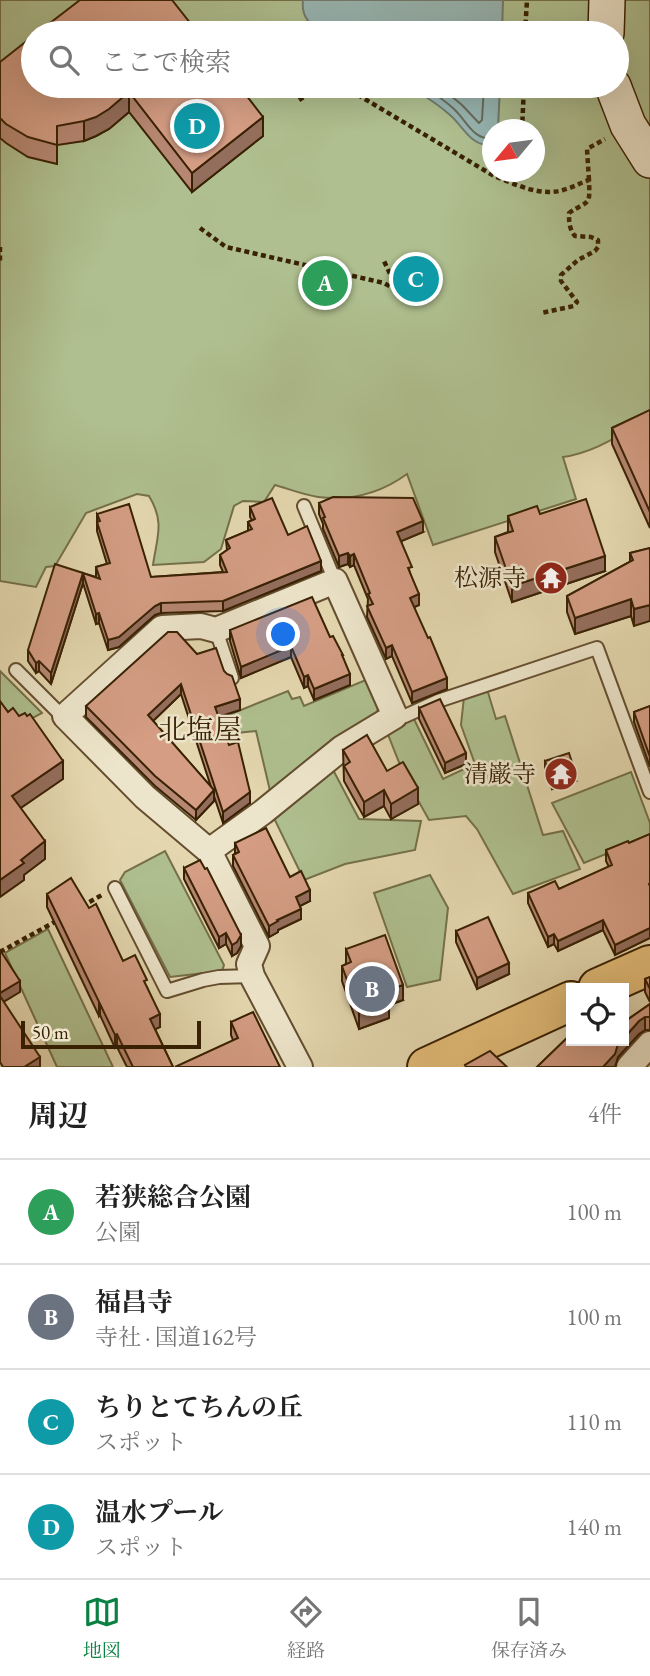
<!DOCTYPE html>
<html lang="ja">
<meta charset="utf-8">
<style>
body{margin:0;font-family:"EB Garamond","Noto Serif JP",serif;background:#f6f6f6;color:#222}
.controls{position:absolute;right:21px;bottom:21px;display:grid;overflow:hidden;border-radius:0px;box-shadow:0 7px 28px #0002}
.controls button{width:63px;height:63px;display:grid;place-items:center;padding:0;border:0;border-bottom:2px solid #e0e0e0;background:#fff;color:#222;font:35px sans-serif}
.compass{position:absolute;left:482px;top:119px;width:63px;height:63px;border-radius:50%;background:#fff;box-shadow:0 7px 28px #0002;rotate:241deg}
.scale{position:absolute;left:21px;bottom:18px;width:180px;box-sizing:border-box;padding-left:7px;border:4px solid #392104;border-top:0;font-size:19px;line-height:24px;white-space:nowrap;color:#392104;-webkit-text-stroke:5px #ede5cb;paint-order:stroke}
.you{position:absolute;left:284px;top:635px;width:24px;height:24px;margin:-18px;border:5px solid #fff;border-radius:50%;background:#1a73e8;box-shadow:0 0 0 10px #1a73e833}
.badge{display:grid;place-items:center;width:46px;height:46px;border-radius:50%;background:#0b8043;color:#fff;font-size:23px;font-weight:700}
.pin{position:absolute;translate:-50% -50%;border:4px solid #fff;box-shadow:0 2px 7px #0006}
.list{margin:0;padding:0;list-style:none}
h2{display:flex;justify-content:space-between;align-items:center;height:91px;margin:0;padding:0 28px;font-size:30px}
h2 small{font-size:23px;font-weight:400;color:#767676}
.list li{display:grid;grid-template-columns:46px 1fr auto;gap:21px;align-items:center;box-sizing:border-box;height:105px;padding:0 28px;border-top:2px solid #e0e0e0}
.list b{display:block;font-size:26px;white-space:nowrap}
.list p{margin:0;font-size:23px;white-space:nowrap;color:#767676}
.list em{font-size:23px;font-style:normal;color:#767676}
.icon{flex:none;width:38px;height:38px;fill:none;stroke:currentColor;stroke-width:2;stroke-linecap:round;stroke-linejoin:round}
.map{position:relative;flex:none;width:650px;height:1067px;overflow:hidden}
.search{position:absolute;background:#fff;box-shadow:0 7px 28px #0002;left:21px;right:21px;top:21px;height:77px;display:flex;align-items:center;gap:18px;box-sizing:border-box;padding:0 24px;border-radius:38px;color:#767676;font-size:26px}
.sheet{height:511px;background:#fff}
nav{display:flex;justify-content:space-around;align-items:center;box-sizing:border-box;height:98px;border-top:2px solid #e0e0e0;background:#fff;font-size:19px;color:#767676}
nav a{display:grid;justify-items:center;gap:4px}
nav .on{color:#0b8043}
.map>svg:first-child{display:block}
.green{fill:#afbf8f;stroke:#74704a;stroke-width:2;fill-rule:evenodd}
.water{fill:#98b7b4;stroke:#727b6e;stroke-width:2}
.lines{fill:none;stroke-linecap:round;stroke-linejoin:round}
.shore{stroke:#686c5c;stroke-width:2}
.lane-casing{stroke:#644e2f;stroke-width:16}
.street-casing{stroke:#644e2f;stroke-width:28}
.secondary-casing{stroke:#392104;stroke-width:38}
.highway-casing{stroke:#392104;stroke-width:42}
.path{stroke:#392104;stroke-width:4.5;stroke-dasharray:5 3.5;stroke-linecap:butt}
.lane{stroke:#ede5cb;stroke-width:12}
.street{stroke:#ede5cb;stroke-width:24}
.secondary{stroke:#ede5cb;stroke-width:35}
.highway{stroke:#e2bc78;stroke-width:38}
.wall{fill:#b68772;stroke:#392104;stroke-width:2;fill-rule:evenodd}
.shaded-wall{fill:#946e5c;stroke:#392104;stroke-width:2}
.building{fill:#d49d84;stroke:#392104;stroke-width:2}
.labels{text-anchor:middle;stroke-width:5;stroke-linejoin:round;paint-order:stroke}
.poi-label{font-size:24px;fill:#392104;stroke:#ede5cb;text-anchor:end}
.quarter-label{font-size:28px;fill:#392104;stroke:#ede5cb}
</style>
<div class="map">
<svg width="650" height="1067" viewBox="0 0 650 1067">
<rect width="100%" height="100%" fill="#e4d7af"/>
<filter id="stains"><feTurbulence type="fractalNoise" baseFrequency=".00286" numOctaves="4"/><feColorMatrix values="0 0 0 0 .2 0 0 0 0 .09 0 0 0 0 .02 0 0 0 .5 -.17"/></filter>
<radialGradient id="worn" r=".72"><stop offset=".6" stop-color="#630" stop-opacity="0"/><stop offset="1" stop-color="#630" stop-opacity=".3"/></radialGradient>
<!-- green -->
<g class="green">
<path d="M0 0H650V419C623 433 594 453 563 457L576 499 433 545 407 474C381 493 350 501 318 497 304 495 289 489 275 485L264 502 243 501 234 506 221 549 204 562 153 565C157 537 165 522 149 496L137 494 86 513 55 566 46 567 36 587 0 581ZM33 33H617V86H33ZM492 130H534V172H492Z"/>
<polygon points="0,671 42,713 27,721 15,719 0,703"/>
<polygon points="368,679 379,703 376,717 271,795 256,731 227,734 221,718 288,691 292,699 300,697 304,706"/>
<polygon points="487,689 496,719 505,716 543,835 563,831 580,869 513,894 477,829 466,816 429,820 404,775 387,732 413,717 443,779 475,764 461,725 464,697"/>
<polygon points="331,766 359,819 421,821 415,850 345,864 304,880 272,814"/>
<polygon points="631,772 650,823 650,836 584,863 552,803"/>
<polygon points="165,851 224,965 222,971 170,977 120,880 125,872"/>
<polygon points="430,875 448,908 440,980 407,987 374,893"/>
<polygon points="48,929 113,1067 57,1067 5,953"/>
</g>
<!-- water -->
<g class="water">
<path d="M303 0H503L502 33H323C310 25 301 17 303 0Z"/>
<path d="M409 86H500L498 129 492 130V145C471 147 464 127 450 115 437 103 423 95 409 86Z"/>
</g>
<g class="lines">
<!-- shore -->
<g class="shore">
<path d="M422 86C434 93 444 100 454 109 466 120 474 141 492 138"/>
<polyline points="439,86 462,105 479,123 482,120 484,86"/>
</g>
<defs>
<g id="lane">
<polyline points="304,506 335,581"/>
<polyline points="216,630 232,678"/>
<polyline points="16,670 57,711 65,716"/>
<polyline points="395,716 405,716 438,701 597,648 650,792"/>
<polyline points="115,888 167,991 203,980 219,977 252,976"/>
</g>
<g id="street">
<polyline points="209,851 263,812 342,748 395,716 335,581 216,630 201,626 162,628 65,716 145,797 209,851 257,946 249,964 252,976 300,1067"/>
<polyline points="629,1067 650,1044"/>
</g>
<g id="secondary">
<polyline points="606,33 607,0"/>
<polyline points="613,86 628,125 650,160"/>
</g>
<g id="highway">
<polyline points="598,988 650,965"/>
<polyline points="427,1067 571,1001"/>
</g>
</defs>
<!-- lane casing -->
<use href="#lane" class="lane-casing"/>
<!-- street casing -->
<use href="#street" class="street-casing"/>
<!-- secondary casing -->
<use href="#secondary" class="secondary-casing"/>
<!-- highway casing -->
<use href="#highway" class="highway-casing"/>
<!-- path -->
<g class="path">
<polyline points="525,33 527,0"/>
<path d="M343 86 494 176C515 184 540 197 563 190 572 188 580 183 589 180 590 207 590 199 569 213 569 221 569 229 575 236L591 237 598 240V247L595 251 578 260 561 275V281L577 302 574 306 541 313"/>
<polyline points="299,100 321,86"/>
<polyline points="522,130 524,86"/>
<polyline points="589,180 587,149 605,139"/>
<polyline points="200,228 226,247 384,283 398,291 384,261"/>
<polyline points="0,247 0,263"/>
<polyline points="82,906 102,895"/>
<polyline points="0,952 60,919"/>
</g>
<!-- lane -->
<use href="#lane" class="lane"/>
<!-- street -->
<use href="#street" class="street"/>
<!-- secondary -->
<use href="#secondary" class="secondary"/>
<!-- highway -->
<use href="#highway" class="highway"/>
</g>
<!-- wall -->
<g class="wall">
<polygon points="0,62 239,86 263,136 192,192 129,112 109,129 96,136 84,141 57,145 57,164 28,157 6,143 0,138"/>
<polygon points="650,410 650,528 612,444 612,428"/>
<polygon points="319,503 423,532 401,541 419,605 414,607 447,689 412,703 392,656 386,659 367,617 368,599 354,565 350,567 348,564 339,567 323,529 323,524 319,514"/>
<polygon points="250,507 288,535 321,571 223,611 161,613 155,615 119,647 108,650 99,623 96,624 83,583 83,573 96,577 96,567 107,564 97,531 97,514 151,577 223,572 220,565 220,555 227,550 226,540 248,531 248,522 252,520 250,517"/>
<polygon points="540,514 605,571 512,602 495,552 495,537 508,532 508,516"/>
<polygon points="650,548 634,626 631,616 575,634 567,612 567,596 630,562 630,553"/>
<polygon points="83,583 51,684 39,671 36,673 28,661 28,650"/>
<polygon points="230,630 330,637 343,658 350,685 314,700 308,686 304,688 291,657 241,678 230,641"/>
<path d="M197 654 224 671 240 710 218 717 250 803 223 823 214 796V801L196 820 155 786 86 717V706ZM181 694 211 787 153 721Z"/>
<polygon points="650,706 650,767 634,722 634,712"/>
<polygon points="419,708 466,764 445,773 419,719"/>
<polygon points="343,750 387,771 418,804 391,819 384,806 364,817 344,781"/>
<polygon points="545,761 576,781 552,789 545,767"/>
<polygon points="650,834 650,938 615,955 603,930 558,951 554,944 548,947 528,903 528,893 559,889 609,867 606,861 606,850 629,843"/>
<polygon points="235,843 290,877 310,901 300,906 301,919 278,930 278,932 269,937 233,866 233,855 235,854"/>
<polygon points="184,868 241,946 237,953 232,956 226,944 219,948 184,879"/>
<polygon points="47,894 89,908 123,961 147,987 160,1027 155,1029 173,1067 127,1067 117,1047 115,1048 100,1015 99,1016 47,907"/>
<polygon points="456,931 509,974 477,989 456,942"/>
<polygon points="346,949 403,1000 389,1005 389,1018 359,1029 342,981 342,966 346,964"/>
<polygon points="650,977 650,1002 645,992 645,979"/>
<polygon points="650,1004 650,1030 645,1030 639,1034 618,1057 615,1067 537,1067 570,1035 568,1032 568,1019 571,1017 571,1041 624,1041 624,1015 627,1020"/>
<polygon points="231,1022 280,1067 233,1040 231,1035"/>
</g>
<!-- shaded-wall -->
<g class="shaded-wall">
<polygon points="129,92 129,112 109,129 96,136 84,141 84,121"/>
<polygon points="263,117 263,136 192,192 192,173"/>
<polygon points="423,521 423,532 397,543 397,532"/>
<polygon points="348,553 348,564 339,567 339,556"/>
<polygon points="354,554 354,565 350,567 350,556"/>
<polygon points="605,556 605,571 512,602 512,586"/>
<polygon points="321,561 321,571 223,611 223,601"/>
<polygon points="83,573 83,583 51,684 51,673"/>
<polygon points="419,594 419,605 410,609 410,598"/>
<polygon points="631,599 631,616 575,634 575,618"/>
<polygon points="161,603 161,613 155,615 119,647 108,650 108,640 155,606"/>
<polygon points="650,605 650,621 634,626 634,609"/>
<polygon points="99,613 99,623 96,624 96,614"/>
<polygon points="392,645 392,656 386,659 386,648"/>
<polygon points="291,646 291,657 241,678 241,667"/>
<polygon points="39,661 39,671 36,673 36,663"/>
<polygon points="350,674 350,685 314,700 314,689"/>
<polygon points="308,675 308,686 304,688 304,677"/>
<polygon points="447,678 447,689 412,703 412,692"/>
<polygon points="181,684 181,694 148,726 148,715"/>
<polygon points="240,699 240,710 215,718 215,707"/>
<polygon points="466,753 466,764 445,773 445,763"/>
<polygon points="63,761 63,779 12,814 12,796"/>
<polygon points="576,775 576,781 552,789 552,783"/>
<polygon points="418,788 418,804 391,819 391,804"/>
<polygon points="214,790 214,801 196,820 196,810"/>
<polygon points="384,790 384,806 364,817 364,802"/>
<polygon points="250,792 250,803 223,823 223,812"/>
<polygon points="45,841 45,859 24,875 24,880 0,897 0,880 21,860"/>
<polygon points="310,890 310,901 296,908 296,897"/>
<polygon points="301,909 301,919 278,930 278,932 269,937 269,926 277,920"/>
<polygon points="603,920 603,930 558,951 558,941"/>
<polygon points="650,928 650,938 615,955 615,945"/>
<polygon points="226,933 226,944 219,948 219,937"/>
<polygon points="554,934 554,944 548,947 548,937"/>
<polygon points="241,935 241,946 237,953 232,956 232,945"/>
<polygon points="509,963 509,974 477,989 477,978"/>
<polygon points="20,981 20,992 0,1004 0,993"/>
<polygon points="403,985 403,1000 389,1005 389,1018 359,1029 359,1013 385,991"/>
<polygon points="100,1002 100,1015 99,1016 99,1003"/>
<polygon points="160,1014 160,1027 150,1032 150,1019"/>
<polygon points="645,1017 645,1030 639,1034 618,1057 615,1067 603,1067 618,1044 621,1041 624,1041 624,1038 639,1021"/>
<polygon points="117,1034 117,1047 115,1048 115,1035"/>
<polygon points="40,1057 40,1067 24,1067"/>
</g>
<!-- building -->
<g class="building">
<polygon points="80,0 172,0 198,33 37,33"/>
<polygon points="33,36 33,86 239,86 263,117 192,173 129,92 109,109 96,117 84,121 57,126 57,145 28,137 6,124 0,118 0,62"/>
<polygon points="650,410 650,512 612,428"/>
<polygon points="333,497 413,498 423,521 397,532 412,567 408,568 419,594 410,598 428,638 430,637 447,678 412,692 392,645 386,648 367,606 373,604 368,594 370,593 354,554 350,556 348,553 339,556 323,518 325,517 319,503"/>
<polygon points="272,498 288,535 307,526 321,561 223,601 161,603 155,606 119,637 108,640 99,613 96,614 83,573 100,579 96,567 110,563 97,522 100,521 97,514 129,504 151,577 227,572 220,555 230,548 226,540 252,529 248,522 255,519 250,507"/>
<polygon points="586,499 605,556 512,586 495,537 513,531 508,516 537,506 540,514"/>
<polygon points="650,548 650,605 634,609 631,599 575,618 567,596 633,560 630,553"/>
<polygon points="55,564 83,573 51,673 39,661 36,663 28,650"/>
<polygon points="312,597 330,637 333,636 343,655 342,655 350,674 314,689 308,675 304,677 291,646 241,667 230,630"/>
<polygon points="168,632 177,632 197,654 216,648 224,671 227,674 232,676 240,699 215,707 229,745 238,742 250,792 223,812 181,684 148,715 214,790 196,810 155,776 86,706"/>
<polygon points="440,699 466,753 445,763 419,708"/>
<polygon points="0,701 8,712 13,708 19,716 25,713 27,716 30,714 63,761 12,796 45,841 21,860 24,863 0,880"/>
<polygon points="650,706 650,757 634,712"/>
<polygon points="367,735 387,771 403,762 418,788 391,804 384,790 364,802 344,766 350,762 343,750"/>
<polygon points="569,753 576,775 552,783 545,761"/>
<polygon points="266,828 290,877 301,871 310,890 296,897 301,909 277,920 278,921 269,926 233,855 239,852 235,843"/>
<polygon points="650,834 650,883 649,884 650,886 650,928 615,945 603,920 558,941 554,934 548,937 528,893 555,881 559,889 612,865 606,850 628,841 629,843"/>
<polygon points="200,860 205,869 207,868 241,935 237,942 232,945 226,933 219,937 184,868"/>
<polygon points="71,878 89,908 96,904 123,961 135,955 147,980 144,981 160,1014 150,1019 173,1067 133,1067 117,1034 115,1035 47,894"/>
<polygon points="488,917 509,963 477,978 456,931"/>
<polygon points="385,935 403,985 385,991 389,1002 359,1013 342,966 351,962 346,949"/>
<polygon points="0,950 20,981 0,993"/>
<polygon points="650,977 650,989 645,979"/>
<polygon points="0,996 40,1057 24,1067 3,1067 0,1062"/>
<polygon points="650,1004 650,1017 645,1017 639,1021 624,1038 624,1015 627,1020"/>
<polygon points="253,1012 280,1067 175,1067 238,1038 231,1022"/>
<polygon points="571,1034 571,1041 621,1041 618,1044 615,1054 603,1067 537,1067"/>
<polygon points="490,1051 507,1067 466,1067 465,1065"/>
</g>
<!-- icons -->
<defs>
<symbol id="temple-disc" viewBox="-11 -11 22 22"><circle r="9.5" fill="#8f2418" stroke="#ede5cb"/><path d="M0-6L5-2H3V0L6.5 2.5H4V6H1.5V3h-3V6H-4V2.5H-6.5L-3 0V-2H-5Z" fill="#fff"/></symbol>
</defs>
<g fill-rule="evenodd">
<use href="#temple-disc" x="532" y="559" width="38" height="38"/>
<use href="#temple-disc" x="542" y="755" width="38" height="38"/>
</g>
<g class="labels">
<!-- poi labels -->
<g class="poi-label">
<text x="526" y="586">松源寺</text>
<text x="536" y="782">清巌寺</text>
</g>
<!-- quarter labels -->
<g class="quarter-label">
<text x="200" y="739">北塩屋</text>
</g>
</g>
<rect width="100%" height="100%" filter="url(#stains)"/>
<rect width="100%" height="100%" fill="url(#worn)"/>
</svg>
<div class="controls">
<button><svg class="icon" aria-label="locate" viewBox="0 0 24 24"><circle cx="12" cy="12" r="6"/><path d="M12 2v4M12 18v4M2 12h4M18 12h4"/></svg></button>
</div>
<svg class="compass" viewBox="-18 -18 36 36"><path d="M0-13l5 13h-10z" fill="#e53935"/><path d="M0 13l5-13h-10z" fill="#767676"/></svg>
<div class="scale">50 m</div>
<div class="you"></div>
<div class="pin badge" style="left:325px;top:283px;background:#2e9e5b">A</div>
<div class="pin badge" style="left:372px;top:989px;background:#6b7280">B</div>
<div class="pin badge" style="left:416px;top:279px;background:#0f9aa8">C</div>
<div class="pin badge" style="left:197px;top:126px;background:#0f9aa8">D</div>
<div class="search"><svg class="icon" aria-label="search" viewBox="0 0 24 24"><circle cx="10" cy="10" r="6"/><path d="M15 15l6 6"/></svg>ここで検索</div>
</div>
<section class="sheet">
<h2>周辺<small>4件</small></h2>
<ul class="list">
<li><span class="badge" style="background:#2e9e5b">A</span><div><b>若狭総合公園</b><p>公園</p></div><em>100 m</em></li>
<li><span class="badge" style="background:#6b7280">B</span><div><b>福昌寺</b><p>寺社 · 国道162号</p></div><em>100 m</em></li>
<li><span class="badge" style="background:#0f9aa8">C</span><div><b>ちりとてちんの丘</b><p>スポット</p></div><em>110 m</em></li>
<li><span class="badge" style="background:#0f9aa8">D</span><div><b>温水プール</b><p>スポット</p></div><em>140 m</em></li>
</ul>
</section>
<nav>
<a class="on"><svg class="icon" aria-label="map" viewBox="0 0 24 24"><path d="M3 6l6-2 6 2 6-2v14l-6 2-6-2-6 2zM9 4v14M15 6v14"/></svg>地図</a>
<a><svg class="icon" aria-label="directions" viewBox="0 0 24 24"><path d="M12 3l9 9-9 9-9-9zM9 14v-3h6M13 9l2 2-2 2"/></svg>経路</a>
<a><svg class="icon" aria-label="saved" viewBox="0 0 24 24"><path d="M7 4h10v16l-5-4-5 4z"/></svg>保存済み</a>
</nav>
